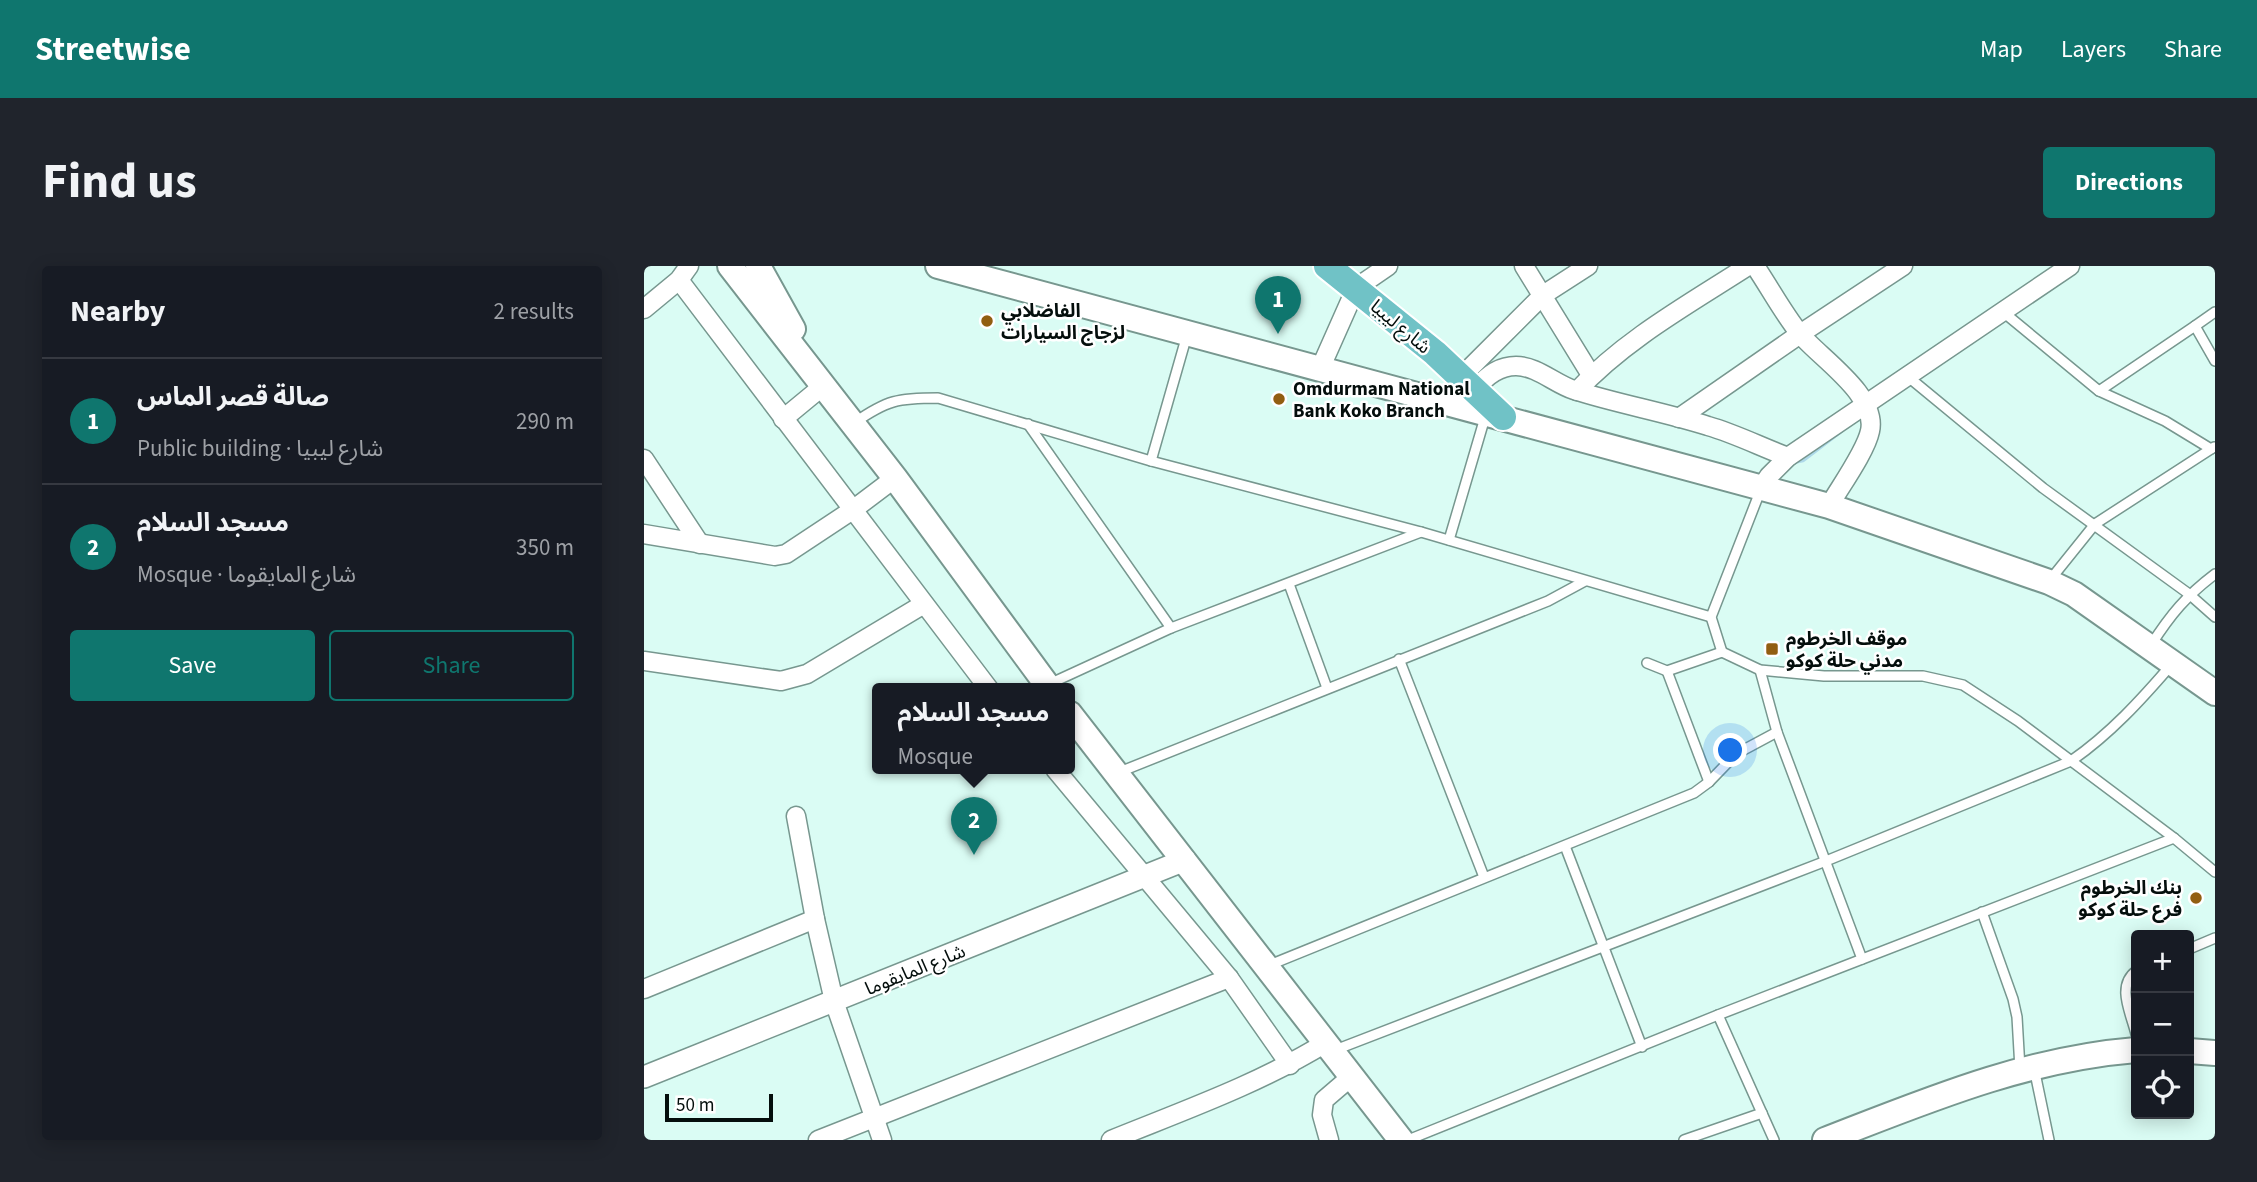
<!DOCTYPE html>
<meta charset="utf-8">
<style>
body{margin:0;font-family:"Source Sans 3","Noto Sans Arabic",sans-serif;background:#20242c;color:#f1f3f6}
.controls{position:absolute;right:21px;bottom:21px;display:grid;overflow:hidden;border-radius:7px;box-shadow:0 4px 18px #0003}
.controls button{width:63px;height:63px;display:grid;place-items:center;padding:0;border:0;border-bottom:2px solid #363941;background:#171b24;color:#f1f3f6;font:35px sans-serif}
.scale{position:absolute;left:21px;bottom:18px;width:108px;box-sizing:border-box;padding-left:7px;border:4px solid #040e0c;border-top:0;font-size:19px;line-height:24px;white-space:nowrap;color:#040e0c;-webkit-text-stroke:5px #fff;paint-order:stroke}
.you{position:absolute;left:1087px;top:485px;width:24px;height:24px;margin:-18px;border:5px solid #fff;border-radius:50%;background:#1a73e8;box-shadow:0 0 0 10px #1a73e833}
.badge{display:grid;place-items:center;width:46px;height:46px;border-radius:50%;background:#0f766e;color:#fff;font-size:23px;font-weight:700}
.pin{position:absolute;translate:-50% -58px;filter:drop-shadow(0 2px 4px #0008)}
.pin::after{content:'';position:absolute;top:37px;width:24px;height:21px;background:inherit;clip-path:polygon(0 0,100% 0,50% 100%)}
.popup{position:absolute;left:228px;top:417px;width:203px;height:91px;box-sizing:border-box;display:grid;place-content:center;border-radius:7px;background:#171b24;filter:drop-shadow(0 2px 5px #0005);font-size:23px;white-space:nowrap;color:#9ea1a6}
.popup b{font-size:26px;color:#f1f3f6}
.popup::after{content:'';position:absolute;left:50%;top:100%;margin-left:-14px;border:14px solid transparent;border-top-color:#171b24}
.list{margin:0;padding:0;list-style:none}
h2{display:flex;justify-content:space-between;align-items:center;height:91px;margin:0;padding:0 28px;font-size:30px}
h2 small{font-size:23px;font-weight:400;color:#9ea1a6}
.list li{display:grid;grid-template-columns:46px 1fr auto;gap:21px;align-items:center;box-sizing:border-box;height:126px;padding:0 28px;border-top:2px solid #363941}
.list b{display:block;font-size:26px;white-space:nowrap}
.list p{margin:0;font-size:23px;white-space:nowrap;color:#9ea1a6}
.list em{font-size:23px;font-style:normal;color:#9ea1a6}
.actions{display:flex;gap:14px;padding:21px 28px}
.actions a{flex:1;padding:16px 0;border:2px solid #0f766e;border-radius:7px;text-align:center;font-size:24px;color:#0f766e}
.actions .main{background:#0f766e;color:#fff}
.icon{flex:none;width:38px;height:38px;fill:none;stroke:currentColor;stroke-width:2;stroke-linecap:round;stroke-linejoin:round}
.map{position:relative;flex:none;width:1571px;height:874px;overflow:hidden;border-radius:7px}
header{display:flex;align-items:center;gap:42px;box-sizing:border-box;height:98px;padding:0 35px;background:#0f766e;color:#fff}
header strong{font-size:33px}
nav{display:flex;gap:38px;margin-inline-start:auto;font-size:24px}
.intro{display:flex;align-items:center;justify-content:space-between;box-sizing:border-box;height:168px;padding:0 42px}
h1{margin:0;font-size:49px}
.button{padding:18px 32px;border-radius:7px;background:#0f766e;color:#fff;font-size:24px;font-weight:700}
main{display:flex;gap:42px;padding:0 42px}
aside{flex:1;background:#171b24;border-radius:7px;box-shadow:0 4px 18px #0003}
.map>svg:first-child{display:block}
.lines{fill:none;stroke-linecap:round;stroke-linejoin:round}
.stream{stroke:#aed9e9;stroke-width:4.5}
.service-casing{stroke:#77978f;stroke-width:12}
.minor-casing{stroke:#77978f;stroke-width:21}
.tertiary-casing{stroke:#77978f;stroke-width:24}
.secondary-casing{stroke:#77978f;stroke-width:28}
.primary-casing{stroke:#fff;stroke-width:30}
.service{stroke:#fff;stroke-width:9}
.minor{stroke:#fff;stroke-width:18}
.tertiary{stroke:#fff;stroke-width:21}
.secondary{stroke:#fff;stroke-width:24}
.primary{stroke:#70c2c6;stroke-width:26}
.poi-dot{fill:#925e11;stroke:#fff;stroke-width:2.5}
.labels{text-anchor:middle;stroke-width:5;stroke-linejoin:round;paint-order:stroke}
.poi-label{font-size:19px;font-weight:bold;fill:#040e0c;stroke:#fff;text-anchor:start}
.street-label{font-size:19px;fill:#040e0c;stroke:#fff}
</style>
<header>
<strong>Streetwise</strong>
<nav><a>Map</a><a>Layers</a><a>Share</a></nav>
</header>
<div class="intro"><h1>Find us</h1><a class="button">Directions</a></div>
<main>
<aside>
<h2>Nearby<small>2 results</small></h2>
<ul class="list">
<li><span class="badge">1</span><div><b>صالة قصر الماس</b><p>Public building · شارع ليبيا</p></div><em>290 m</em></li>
<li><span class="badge">2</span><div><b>مسجد السلام</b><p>Mosque · شارع المايقوما</p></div><em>350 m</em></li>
</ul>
<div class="actions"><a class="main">Save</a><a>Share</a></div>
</aside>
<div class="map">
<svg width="1571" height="874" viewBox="0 0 1571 874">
<rect width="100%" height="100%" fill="#dafcf4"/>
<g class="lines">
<!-- stream -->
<polyline class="stream" points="1149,196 1159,194 1197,165"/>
<defs>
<g id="service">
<polyline points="1358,45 1455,125 1521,155 1567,183"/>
<polyline points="1551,60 1571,46"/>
<polyline points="1262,109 1399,222 1545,328 1571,351"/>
<polyline points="1455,125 1551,60 1571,95"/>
<path d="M210 157C243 134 254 132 294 132L507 195 777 266 1067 351"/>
<polyline points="384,158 527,362"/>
<polyline points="507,195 543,69"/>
<polyline points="805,274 842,148"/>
<polyline points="1406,314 1451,258 1570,181"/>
<polyline points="645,318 683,422"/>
<path d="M1507 379C1527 348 1542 330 1571 308"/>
<polyline points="1078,386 1067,351 1117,223"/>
<polyline points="755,393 840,611"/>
<polyline points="1003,397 1023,405 1078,386 1116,404 1180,410 1279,410 1319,419 1374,455 1530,572 1571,606"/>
<polyline points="1116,404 1133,466 1218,693"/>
<polyline points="1023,405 1065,516"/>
<polyline points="403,419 527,362 777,266"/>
<polyline points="473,507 904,335 941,315"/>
<polyline points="921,580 998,781"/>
<polyline points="1338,646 1369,733 1373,751 1376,803"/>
<polyline points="1545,683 1571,672"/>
<polyline points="623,700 1050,527 1065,516 1092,488 1133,466"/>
<path d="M1492 705C1472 720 1487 747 1492 768"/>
<polyline points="1074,749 1130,874"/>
<path d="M691 784 1182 595 1427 495C1466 468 1497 434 1528 398"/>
<polyline points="1390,802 1405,874"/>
<polyline points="764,874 1074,749 1530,572"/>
<polyline points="1040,874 1118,847"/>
</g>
<g id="minor">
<polyline points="880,0 947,109"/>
<path d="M1111 0C1126 22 1139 47 1156 68 1176 92 1234 129 1226 165 1222 185 1196 221 1185 240"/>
<polyline points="35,14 345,423"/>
<polyline points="0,43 35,14 45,0"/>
<polyline points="676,103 712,22 744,0"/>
<polyline points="817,111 899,29 944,0"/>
<path d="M832 123C842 110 854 100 872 100 893 100 911 118 930 124 974 138 1020 146 1064 160 1092 168 1117 181 1144 191"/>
<path d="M933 125C980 74 1045 38 1104 0"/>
<polyline points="1035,152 1156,68 1259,0"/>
<polyline points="139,153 179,120"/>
<polyline points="0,193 56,278"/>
<polyline points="1117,222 1125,210 1144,191 1426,0"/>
<polyline points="0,268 131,290 142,288 210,243 251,212"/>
<polyline points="0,395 137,415 163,408 280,338"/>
<polyline points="411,503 585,712 646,799"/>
<polyline points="152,550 171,653 190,735 238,874"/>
<polyline points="0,723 171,653"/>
<polyline points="174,874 585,712"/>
<path d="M467 874C541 844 615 818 683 776"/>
<polyline points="685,874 678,849 680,834 708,810"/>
</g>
<polyline id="tertiary" points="0,811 541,594"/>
<g id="secondary">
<polyline points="86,0 251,212 406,423"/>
<polyline points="114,0 149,63"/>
<polyline points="294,0 1185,240 1405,316 1430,328 1571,427"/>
<polyline points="426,448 757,874"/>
<polyline points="1545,785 1571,787"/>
<path d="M1181 874C1284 834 1381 793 1492 784"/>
</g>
<polyline id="primary" points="683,0 791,87 859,151"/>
</defs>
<!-- service casing -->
<use href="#service" class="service-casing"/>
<!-- minor casing -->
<use href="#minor" class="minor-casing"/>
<!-- tertiary casing -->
<use href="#tertiary" class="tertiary-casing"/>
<!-- secondary casing -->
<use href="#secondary" class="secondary-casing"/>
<!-- primary casing -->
<use href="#primary" class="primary-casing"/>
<!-- service -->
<use href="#service" class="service"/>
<!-- minor -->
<use href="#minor" class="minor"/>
<!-- tertiary -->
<use href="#tertiary" class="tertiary"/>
<!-- secondary -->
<use href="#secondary" class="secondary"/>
<!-- primary -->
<use href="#primary" class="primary"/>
</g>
<!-- markers -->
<g class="poi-dot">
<circle cx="343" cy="55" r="7"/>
<circle cx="635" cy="133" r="7"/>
<rect x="1121" y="376" width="14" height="14" rx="3.5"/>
<circle cx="1552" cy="632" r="7"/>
</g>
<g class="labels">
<!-- poi labels -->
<g class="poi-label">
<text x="357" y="51">الفاضلابي<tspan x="357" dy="22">لزجاج السيارات</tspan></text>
<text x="649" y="129">Omdurmam National<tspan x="649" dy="22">Bank Koko Branch</tspan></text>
<text x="1142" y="379">موقف الخرطوم<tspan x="1142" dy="22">مدني حلة كوكو</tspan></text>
<text x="1538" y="628" text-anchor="end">بنك الخرطوم<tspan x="1538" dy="22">فرع حلة كوكو</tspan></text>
</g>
<!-- street labels -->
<g class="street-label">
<text transform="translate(757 60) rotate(40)" y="7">شارع ليبيا</text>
<text transform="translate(271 703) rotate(-22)" y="7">شارع المايقوما</text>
</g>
</g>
</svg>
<div class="controls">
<button>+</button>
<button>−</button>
<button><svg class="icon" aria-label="locate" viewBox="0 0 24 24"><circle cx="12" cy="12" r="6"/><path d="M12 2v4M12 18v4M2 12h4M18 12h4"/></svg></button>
</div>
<div class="scale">50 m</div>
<div class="you"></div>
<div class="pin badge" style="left:634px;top:68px">1</div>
<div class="pin badge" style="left:330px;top:589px">2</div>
<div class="popup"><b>مسجد السلام</b>Mosque</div>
</div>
</main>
